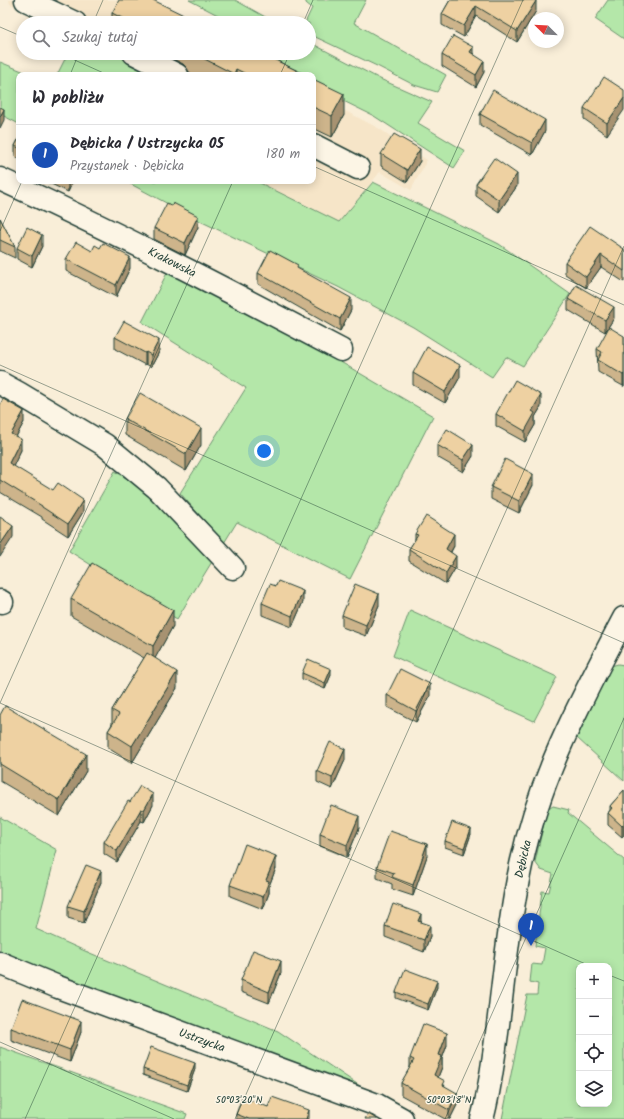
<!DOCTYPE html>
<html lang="pl">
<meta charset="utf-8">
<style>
body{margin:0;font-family:Kalam,sans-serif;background:#f2f2f3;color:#2b2b33}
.controls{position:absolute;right:12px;bottom:12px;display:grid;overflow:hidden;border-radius:8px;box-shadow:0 2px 10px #0003}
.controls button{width:36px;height:36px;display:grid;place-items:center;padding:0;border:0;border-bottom:1px solid #e1e1e2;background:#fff;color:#2b2b33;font:20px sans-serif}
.compass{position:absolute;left:528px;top:12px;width:36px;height:36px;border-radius:50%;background:#fff;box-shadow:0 2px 10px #0003;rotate:294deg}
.you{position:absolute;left:264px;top:451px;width:14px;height:14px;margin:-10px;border:3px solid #fff;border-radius:50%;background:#1a73e8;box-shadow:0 0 0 6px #1a73e833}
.badge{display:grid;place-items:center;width:26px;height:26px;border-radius:50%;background:#0f766e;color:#fff;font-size:13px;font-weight:700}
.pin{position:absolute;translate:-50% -33px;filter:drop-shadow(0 1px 2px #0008)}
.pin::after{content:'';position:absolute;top:21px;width:14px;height:12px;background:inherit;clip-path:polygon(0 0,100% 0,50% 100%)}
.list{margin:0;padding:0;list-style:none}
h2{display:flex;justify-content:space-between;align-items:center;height:52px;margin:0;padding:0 16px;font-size:17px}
h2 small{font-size:13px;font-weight:400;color:#7c7c81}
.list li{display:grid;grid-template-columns:26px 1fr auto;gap:12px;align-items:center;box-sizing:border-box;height:60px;padding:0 16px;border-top:1px solid #e1e1e2}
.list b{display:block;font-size:15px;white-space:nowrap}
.list p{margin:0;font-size:13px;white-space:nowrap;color:#7c7c81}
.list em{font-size:13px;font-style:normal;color:#7c7c81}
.icon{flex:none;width:22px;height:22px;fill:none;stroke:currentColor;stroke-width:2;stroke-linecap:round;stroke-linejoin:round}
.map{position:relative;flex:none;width:624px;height:1119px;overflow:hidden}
.search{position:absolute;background:#fff;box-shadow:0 2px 10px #0003;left:16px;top:16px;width:300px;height:44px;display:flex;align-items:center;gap:10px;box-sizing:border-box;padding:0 14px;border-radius:22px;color:#7c7c81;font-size:15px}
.panel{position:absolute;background:#fff;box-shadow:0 2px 10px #0003;left:16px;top:72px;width:300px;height:112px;border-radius:8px}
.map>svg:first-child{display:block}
.built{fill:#f6e5c8}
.green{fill:#b4e7a9;stroke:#6a926e;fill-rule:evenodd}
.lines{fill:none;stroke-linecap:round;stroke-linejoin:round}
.minor-casing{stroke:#1f3d34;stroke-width:25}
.minor{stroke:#fcf5e5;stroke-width:22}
.wall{fill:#cdb48b;stroke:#1f3d34}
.shaded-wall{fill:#a79271;stroke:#1f3d34}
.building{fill:#eed1a2;stroke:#1f3d34}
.ticks{fill:none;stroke:#1f3d34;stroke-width:1;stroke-opacity:0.45}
.labels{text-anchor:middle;stroke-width:3;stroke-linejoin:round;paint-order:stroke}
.street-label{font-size:12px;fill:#1f3d34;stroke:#fcf5e5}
.ticks-label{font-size:10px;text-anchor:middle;fill:#1f3d34;stroke:#fcf5e5;stroke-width:3;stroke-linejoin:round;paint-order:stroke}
</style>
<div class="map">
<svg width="624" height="1119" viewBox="0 0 624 1119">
<rect width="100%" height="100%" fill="#f9eed8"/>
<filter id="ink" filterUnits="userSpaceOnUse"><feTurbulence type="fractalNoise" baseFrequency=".025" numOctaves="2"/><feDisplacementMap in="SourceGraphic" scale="8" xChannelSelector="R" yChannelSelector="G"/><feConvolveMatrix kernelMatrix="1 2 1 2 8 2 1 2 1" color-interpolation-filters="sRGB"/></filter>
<g filter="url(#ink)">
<!-- built -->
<g class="built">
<polygon points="9,0 118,0 168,23 55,23 10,4"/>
<polygon points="313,94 378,128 427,160 411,190 380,172 339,222 256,181 313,181"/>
</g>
<!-- green -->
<g class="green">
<polygon points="189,0 235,0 276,23 233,23"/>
<polygon points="306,0 366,0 354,23 446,75 437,92 414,85 379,67 309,34 309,23 305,23 312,8 306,3"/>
<polygon points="608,0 624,0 624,39 595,19"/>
<polygon points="309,42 380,79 432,102 418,123 465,151 454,168 374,116 313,86 313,75 291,75 247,53 309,53"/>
<polygon points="68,53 118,53 162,75 57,75"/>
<polygon points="0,62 32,75 19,75 19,124 0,114"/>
<polygon points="125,181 256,181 339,222 373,182 499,244 570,294 523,366 506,357 492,377 413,327 338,287 202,222"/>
<polygon points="168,271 255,312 433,416 350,579 237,522 224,543 180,493 246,388 142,322"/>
<polygon points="115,471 157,497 213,560 177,619 69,551"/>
<polygon points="410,610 557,677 534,721 393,656"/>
<polygon points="618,664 624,665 624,781 577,738 611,666"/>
<path d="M553 806 569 810 568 813 624 860V1119H502L527 995H537L538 984 530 982 532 964 542 965 545 948 535 946 542 891 549 892 553 874 541 870 535 862 547 810ZM579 966H609V1104H579Z"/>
<polygon points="0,817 57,850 36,929 85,951 278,1031 363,1088 249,1050 155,1012 0,953"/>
<polygon points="0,1047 187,1114 185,1119 0,1119"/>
</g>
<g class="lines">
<defs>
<g id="minor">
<polyline points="26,0 75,23"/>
<polyline points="134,53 177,75"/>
<polyline points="313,145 358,168"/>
<path d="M0 179C116 232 229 291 341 350"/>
<polyline points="0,383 20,394 105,445 157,488 233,568"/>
<polyline points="0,601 2,602"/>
<polyline points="0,963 58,987 377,1105 402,1119"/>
<path d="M482 1119C490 1091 493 1061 497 1033 504 977 509 920 521 865 540 775 582 698 624 618"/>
</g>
</defs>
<!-- minor casing -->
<use href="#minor" class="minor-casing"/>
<!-- minor -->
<use href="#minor" class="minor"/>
</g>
<!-- wall -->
<g class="wall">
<polygon points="450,0 536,11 517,42 476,16 464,37 442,25 442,14"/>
<polygon points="112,13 200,23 112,23"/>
<polygon points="161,53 261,53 306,75 194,75 189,72 187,68 183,64"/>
<polygon points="473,53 484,72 476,87 442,66 442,55"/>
<polygon points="313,79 344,115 332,137 313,128"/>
<polygon points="624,90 607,135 584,119 584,108"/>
<polygon points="480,114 545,131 532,155 480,125"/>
<polygon points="19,138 19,159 15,157 15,146"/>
<polygon points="381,154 420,161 407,182 381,166"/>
<polygon points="47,181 73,181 68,192 47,182"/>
<polygon points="476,184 517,186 499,212 476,196"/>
<polygon points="0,218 15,247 15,258 0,251"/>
<polygon points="198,227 185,255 154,239 154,228"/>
<polygon points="42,246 32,267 17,259 17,248"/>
<polygon points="100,248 130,268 116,297 66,271 66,259"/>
<polygon points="624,249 624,282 601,267 586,288 565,274 565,262"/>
<polygon points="258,273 351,310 340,331 258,284"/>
<polygon points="568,299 614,318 605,332 568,310"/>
<polygon points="624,336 624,386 623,386 598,372 597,349"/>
<polygon points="115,337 159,352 151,367 146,364 145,365 115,349"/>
<polygon points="413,373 460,377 445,403 413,385"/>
<polygon points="0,405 24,422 16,437 21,450 13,466 83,512 68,536 42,519 42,517 0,492"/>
<polygon points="541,407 535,417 535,425 525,442 496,426 496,414"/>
<polygon points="125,419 201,445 186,471 125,435"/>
<polygon points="437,445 473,456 463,472 437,457"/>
<polygon points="533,485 519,513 491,499 491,487"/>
<polygon points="415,534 454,546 451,552 456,567 446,584 409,561 409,549 415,540"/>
<polygon points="71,599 173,626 155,658 177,688 132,763 108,748 108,731 112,724 112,710 144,658 71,616"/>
<polygon points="303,602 292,627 262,615 262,603"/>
<polygon points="379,605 366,636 342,627 342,615"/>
<polygon points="302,673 331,675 325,689 302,679"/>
<polygon points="387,695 430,696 416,722 387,707"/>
<polygon points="0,715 86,771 59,816 0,781"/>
<polygon points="345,760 332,789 317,782 317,771"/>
<polygon points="624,790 624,835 622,837 608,825 608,813 610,810 610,806"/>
<polygon points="130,802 153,805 144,822 141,821 117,862 104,854 104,842"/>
<polygon points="359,828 347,857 320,846 320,834"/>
<polygon points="471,834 464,854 445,847 445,841"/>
<polygon points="427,856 413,896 392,889 392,884 377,878 377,867"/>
<polygon points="276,868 269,886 269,893 263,909 230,896 230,885"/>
<polygon points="101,882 84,923 68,918 68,906"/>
<polygon points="421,921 430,936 424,952 385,937 385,926"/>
<polygon points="281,973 269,1003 241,992 241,980"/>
<polygon points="437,987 428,1010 396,998 396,992"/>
<polygon points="11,1028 81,1032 70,1062 11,1040"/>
<polygon points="447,1045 442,1059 442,1067 438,1077 445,1086 457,1105 450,1119 445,1119 401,1095 401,1083 410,1068 410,1058"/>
<polygon points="143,1069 195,1069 187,1091 143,1075"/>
<polygon points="268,1107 309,1119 236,1119 236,1114"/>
</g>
<!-- shaded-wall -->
<g class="shaded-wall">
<polygon points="536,1 536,11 517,42 517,31"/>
<polygon points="476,6 476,16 464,37 464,26"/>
<polygon points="134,20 134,23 128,23 128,21"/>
<polygon points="473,47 473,59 470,52"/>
<polygon points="484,61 484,72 476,87 476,75"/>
<polygon points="236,69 236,75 234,75 234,74"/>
<polygon points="344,94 344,115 332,137 332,116"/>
<polygon points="624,98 624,110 607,135 607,123"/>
<polygon points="4,109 4,120 0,128 0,117"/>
<polygon points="545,120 545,131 532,155 532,143"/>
<polygon points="420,149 420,161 407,182 407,170"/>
<polygon points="517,174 517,186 499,212 499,200"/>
<polygon points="68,181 73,181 68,192"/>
<polygon points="198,216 198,227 185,255 185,243"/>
<polygon points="42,235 42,246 32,267 32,256"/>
<polygon points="601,255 601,267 586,288 586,277"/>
<polygon points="130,257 130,268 116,297 116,285"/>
<polygon points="351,298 351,310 340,331 340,319"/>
<polygon points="614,307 614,318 605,332 605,320"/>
<polygon points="159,340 159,352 151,367 151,355"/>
<polygon points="146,352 146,364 145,365 145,353"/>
<polygon points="460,365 460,377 445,403 445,392"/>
<polygon points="624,374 624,386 623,386 623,375"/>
<polygon points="541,395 541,407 535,417 535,425 525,442 525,431 532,411"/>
<polygon points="24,411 24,422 11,446 11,434"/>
<polygon points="201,428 201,445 186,471 186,454"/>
<polygon points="21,439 21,450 9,475 9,463"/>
<polygon points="473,445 473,456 463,472 463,460"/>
<polygon points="533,474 533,485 519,513 519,501"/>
<polygon points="83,500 83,512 68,536 68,524"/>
<polygon points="13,526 13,537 0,557 0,545"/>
<polygon points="454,534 454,546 446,560 446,549"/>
<polygon points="456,556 456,567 446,584 446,573"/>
<polygon points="303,591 303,602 292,627 292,616"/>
<polygon points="379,594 379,605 366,636 366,625"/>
<polygon points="173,610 173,626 153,662 153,646"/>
<polygon points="331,669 331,675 325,689 325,683"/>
<polygon points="177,672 177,688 132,763 132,746"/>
<polygon points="430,684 430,696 416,722 416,711"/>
<polygon points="345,749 345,760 332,789 332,778"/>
<polygon points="86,754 86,771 59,816 59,800"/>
<polygon points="153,794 153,805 144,822 144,810"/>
<polygon points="141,809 141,821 117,862 117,851"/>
<polygon points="359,816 359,828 347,857 347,845"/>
<polygon points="624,824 624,835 622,837 622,826"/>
<polygon points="471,829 471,834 464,854 464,848"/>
<polygon points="427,844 427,856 413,896 413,885"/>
<polygon points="276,856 276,868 269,886 269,893 263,909 263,897 266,880"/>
<polygon points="101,871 101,882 84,923 84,911"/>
<polygon points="421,914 421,926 418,921"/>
<polygon points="430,925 430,936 424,952 424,940"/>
<polygon points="281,961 281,973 269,1003 269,992"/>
<polygon points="437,981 437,987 428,1010 428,1004"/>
<polygon points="81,1021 81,1032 70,1062 70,1050"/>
<polygon points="447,1033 447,1045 442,1059 442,1067 434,1087 434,1075 439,1055"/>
<polygon points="195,1063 195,1069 187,1091 187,1085"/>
<polygon points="457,1093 457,1105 450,1119 449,1119 449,1110"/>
<polygon points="309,1110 309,1119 306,1119"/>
</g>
<!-- building -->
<g class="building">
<polygon points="119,0 153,0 200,23 144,23 140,21 134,20 128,21 112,13"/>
<polygon points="450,0 535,0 536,1 517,31 476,6 464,26 442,14"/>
<polygon points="453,36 473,47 470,52 484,61 476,75 442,55"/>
<polygon points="193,53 261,53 306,75 248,75 236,69 234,74"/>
<polygon points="604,77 624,90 624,98 607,123 584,108"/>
<polygon points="313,79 344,94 332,116 313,107"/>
<polygon points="493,90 545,120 532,143 480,114"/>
<polygon points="0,107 4,109 0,117"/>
<polygon points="394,134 420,149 407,170 381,154"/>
<polygon points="19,138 19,148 15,146"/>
<polygon points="494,158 517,174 499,200 476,184"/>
<polygon points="167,203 172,206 173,203 198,216 185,243 154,228"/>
<polygon points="0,218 15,247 0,240"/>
<polygon points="590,226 624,249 624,271 601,255 586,277 565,262"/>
<polygon points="27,227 42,235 32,256 17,248"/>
<polygon points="76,242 92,251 95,245 100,248 103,243 130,257 116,285 66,259"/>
<polygon points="270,250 298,265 297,268 351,298 340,319 258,273"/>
<polygon points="576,285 614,307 605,320 568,299"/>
<polygon points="124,321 159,340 151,355 146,352 145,353 115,337"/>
<polygon points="609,327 624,336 624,374 623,375 598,360 602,352 597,349"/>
<polygon points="427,347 460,365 445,392 413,373"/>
<polygon points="515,380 541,395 532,411 535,413 525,431 496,414"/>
<polygon points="140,393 201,428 186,454 125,419"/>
<polygon points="3,399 24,411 11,434 21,439 9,463 53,490 58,483 83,500 68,524 42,507 42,506 0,480 0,405"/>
<polygon points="447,429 473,445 463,460 437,445"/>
<polygon points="505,459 533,474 519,501 491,487"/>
<polygon points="426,516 454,534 446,549 456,556 446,573 409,549 418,535 415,534"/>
<polygon points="0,517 13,526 0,545"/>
<polygon points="92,563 173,610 153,646 71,599"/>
<polygon points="278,581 303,591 292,616 262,603 270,584 276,586"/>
<polygon points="355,584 379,594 366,625 342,615"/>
<polygon points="147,653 177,672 132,746 108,731 119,714 112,710"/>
<polygon points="308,659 331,669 325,683 302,673"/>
<polygon points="400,669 430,684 416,711 387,695"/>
<polygon points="5,706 86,754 59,800 0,764 0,715"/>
<polygon points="330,742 345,749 332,778 317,771"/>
<polygon points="140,786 153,794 144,810 141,809 117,851 104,842 128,801 130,802"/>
<polygon points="624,790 624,824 622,826 608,813 612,808 610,806"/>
<polygon points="331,805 359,816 347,845 320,834"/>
<polygon points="452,822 471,829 464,848 445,841"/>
<polygon points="390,831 427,844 413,885 392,877 394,873 377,867"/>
<polygon points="245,844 276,856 266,880 269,881 263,897 230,885"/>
<polygon points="86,865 101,871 84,911 68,906"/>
<polygon points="393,904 421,914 418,921 430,925 424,940 385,926"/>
<polygon points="253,950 281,961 269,992 241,980"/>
<polygon points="405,969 437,981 428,1004 396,992"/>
<polygon points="22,999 81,1021 70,1050 11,1028"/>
<polygon points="423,1024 447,1033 439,1055 442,1056 434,1075 445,1081 443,1085 457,1093 449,1110 401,1083 414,1060 410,1058"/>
<polygon points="151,1047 195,1063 187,1085 143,1069"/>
<polygon points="242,1097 268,1107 272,1097 309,1110 306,1119 249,1119 236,1114"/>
<polygon points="368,1114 377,1119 365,1119"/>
</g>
</g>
<!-- ticks -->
<path class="ticks" d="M93 23 103 0M303 23 313 0M0 27 23 37M59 53 108 75M70 75 79 53M280 75 290 53M313 166 624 305M0 231 22 181M0 365 624 643M0 703 590 966M0 703 233 181M609 975 624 981M0 1042 174 1119M25 1119 523 0M235 1119 624 246M445 1119 624 718"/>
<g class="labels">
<!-- street labels -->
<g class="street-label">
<text transform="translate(172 262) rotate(27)" y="4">Krakowska</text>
<text transform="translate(523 859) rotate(-77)" y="4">Dębicka</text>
<text transform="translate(202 1040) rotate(20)" y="4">Ustrzycka</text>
</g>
</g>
<g class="ticks-label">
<text x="239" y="1103">50°03'20"N</text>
<text x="449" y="1103">50°03'18"N</text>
</g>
</svg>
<div class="controls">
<button>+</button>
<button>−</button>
<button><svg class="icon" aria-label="locate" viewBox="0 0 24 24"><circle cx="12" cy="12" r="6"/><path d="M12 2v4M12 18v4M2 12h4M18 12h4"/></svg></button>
<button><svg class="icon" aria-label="layers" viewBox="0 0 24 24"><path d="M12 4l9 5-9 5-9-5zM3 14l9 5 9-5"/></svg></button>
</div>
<svg class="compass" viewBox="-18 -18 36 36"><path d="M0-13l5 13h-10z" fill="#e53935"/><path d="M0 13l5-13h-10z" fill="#7c7c81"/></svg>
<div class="you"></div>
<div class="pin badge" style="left:531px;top:946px;background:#1a4fb4">1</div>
<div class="search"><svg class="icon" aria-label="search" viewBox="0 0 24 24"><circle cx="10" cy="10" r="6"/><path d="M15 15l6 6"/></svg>Szukaj tutaj</div>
<section class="panel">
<h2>W pobliżu<small></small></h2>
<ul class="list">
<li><span class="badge" style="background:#1a4fb4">1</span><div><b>Dębicka / Ustrzycka 05</b><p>Przystanek · Dębicka</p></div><em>180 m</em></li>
</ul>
</section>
</div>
